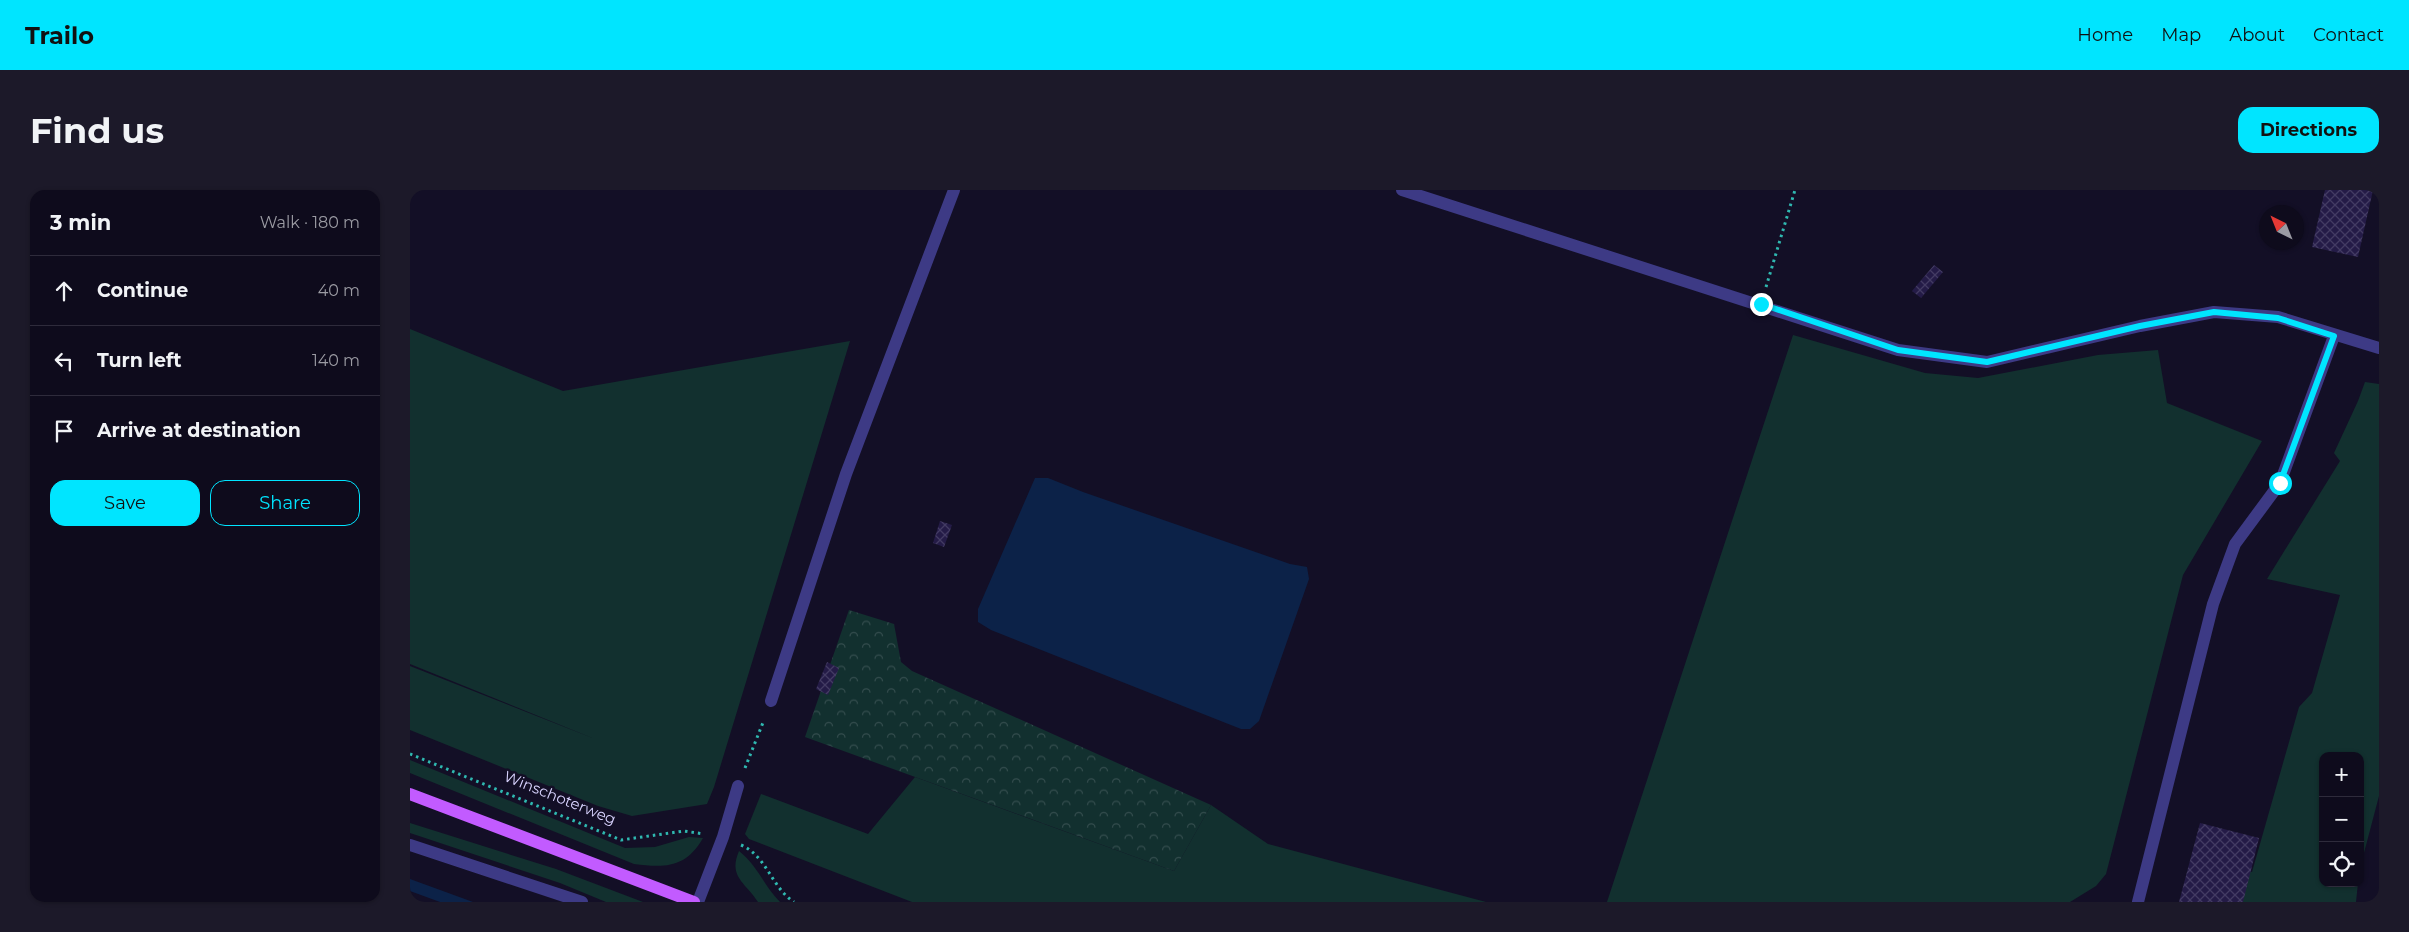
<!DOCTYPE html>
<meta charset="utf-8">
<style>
body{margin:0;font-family:Montserrat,sans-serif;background:#1c1929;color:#f1f3f6}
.controls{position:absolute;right:15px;bottom:15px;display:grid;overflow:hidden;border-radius:10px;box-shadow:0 1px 4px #0004}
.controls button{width:45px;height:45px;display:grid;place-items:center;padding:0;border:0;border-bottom:1px solid #2e2b3b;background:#0e0b1c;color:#f1f3f6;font:25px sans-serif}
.compass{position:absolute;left:1849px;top:15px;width:45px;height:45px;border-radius:50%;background:#0e0b1c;box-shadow:0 1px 4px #0004;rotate:317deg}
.stop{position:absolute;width:15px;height:15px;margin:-11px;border:4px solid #00e5ff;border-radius:50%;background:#fff}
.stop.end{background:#00e5ff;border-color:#fff;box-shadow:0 1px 5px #0008}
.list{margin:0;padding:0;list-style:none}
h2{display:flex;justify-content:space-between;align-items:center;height:65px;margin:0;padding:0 20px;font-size:21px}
h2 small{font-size:16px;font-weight:400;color:#9b9ba3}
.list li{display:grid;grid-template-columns:32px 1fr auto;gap:15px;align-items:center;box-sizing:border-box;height:70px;padding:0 20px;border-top:1px solid #2e2b3b}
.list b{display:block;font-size:19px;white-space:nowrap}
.list em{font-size:16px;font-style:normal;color:#9b9ba3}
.actions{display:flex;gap:10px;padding:15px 20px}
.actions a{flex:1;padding:11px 0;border:1px solid #00e5ff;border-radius:15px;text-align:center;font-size:18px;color:#00e5ff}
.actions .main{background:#00e5ff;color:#111}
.icon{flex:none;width:28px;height:28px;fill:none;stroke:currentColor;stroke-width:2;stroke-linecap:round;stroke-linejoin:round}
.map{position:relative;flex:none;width:1969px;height:712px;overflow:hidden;border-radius:15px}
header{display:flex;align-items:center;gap:30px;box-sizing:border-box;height:70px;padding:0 25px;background:#00e5ff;color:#111}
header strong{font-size:24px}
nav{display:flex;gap:28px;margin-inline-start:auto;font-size:18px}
.intro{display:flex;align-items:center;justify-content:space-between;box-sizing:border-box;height:120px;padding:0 30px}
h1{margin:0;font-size:35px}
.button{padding:12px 22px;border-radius:15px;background:#00e5ff;color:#111;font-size:18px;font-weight:700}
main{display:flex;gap:30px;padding:0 30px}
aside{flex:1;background:#0e0b1c;border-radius:15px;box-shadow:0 1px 4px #0004}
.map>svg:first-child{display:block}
.green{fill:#12302f}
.forest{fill:url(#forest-crowns)}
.water{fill:#0c2248}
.building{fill:url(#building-cross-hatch)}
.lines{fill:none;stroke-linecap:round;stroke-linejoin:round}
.path{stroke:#2fb8b0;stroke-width:3;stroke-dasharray:2.5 4;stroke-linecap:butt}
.minor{stroke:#3d3a85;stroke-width:12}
.major{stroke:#c25bff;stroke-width:12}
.route{stroke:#00e5ff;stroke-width:6}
.labels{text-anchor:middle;stroke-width:5;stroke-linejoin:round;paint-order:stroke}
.street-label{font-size:15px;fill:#d9d4ff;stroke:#130f26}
</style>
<header>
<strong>Trailo</strong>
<nav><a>Home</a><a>Map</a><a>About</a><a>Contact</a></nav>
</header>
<div class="intro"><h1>Find us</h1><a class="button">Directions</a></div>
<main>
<aside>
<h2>3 min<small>Walk · 180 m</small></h2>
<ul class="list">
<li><svg class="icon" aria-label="ahead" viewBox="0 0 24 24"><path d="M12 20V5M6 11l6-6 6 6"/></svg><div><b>Continue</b></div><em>40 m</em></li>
<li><svg class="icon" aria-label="left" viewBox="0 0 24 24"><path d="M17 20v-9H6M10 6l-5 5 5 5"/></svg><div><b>Turn left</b></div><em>140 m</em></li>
<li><svg class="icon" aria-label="arrive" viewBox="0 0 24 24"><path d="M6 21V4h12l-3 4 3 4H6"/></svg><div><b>Arrive at destination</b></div></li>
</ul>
<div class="actions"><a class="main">Save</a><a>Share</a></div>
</aside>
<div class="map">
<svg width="1969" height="712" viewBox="0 0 1969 712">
<defs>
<pattern id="forest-crowns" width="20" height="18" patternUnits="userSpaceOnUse" patternTransform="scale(1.25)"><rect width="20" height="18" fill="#12302f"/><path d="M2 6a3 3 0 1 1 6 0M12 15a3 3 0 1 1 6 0" fill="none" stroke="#344d4e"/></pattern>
<pattern id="building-cross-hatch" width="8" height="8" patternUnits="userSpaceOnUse" patternTransform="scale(1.25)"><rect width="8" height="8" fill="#241b47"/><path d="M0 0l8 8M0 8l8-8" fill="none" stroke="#433b63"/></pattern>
</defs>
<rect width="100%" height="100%" fill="#130f26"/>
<!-- green -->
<g class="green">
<polygon points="0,139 153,201 440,151 304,597 297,614 222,626 188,616 0,540 0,476 185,549 0,474"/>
<polygon points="1383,145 1515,183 1568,188 1688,165 1748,160 1757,213 1852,251 1773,385 1696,684 1686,696 1660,712 1197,712"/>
<polygon points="1955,192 1969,194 1969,606 1950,678 1950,566 1913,566 1913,693 1948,693 1946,712 1799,712 1834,680 1842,682 1889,517 1902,503 1930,405 1857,389 1930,271 1924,263 1948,211"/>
<path d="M0 570 215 658 245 657 279 647 293 648C276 678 255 678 224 674L0 583Z"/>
<polygon points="505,587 764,681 801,615 858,654 1076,712 502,712 339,649 335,644 351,604 458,644"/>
<polygon points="0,633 146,679 233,712 196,712 150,693 0,643"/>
<path d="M329 661C348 676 354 696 370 712H348C335 692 318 687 329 661Z"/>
</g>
<!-- forest -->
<polygon class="forest" points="439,420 484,434 491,472 502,481 801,615 764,681 395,547"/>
<!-- water -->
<g class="water">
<polygon points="625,288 638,288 673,302 880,374 897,377 899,389 849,531 840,539 831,539 581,440 568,432 568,419"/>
<polygon points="0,689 63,712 30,712 0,701"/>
</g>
<!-- building -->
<g class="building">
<polygon points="1915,0 1963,0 1948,67 1902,57"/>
<polygon points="1524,75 1533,82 1511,108 1502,101"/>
<polygon points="530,331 542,335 534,357 523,353"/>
<polygon points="417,472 429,478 418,505 406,499"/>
<polygon points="1790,633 1849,648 1833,712 1769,712"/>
</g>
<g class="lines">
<!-- path -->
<g class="path">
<polyline points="1356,97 1385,0"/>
<polyline points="0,564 211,650 274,641 294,644"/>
<polyline points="335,578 354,530"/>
<path d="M331 655C357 666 361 697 384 712"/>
</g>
<!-- minor -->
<g class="minor">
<polyline points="992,0 1488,160 1577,172 1730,136 1804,122 1868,127 1969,158"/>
<polyline points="361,511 436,284 544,0"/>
<polyline points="0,655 172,712"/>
<polyline points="288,712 313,647 328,596"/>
<polyline points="1728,712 1803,414 1825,354 1870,293 1924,146"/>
</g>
<!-- major -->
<polyline class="major" points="0,604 284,712"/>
</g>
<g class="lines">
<!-- route -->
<polyline class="route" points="1351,114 1488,160 1577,172 1730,136 1804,122 1868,128 1924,146 1870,293"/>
</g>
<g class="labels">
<!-- street labels -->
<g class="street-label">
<text transform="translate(150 608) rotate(22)" y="5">Winschoterweg</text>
</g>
</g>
</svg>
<div class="controls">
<button>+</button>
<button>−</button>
<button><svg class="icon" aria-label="locate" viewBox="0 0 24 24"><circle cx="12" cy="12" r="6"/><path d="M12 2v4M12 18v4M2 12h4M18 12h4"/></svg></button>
</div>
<svg class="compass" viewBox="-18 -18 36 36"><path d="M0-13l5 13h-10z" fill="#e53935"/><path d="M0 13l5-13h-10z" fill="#9b9ba3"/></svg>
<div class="stop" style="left:1870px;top:293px"></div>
<div class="stop end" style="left:1351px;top:114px"></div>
</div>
</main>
